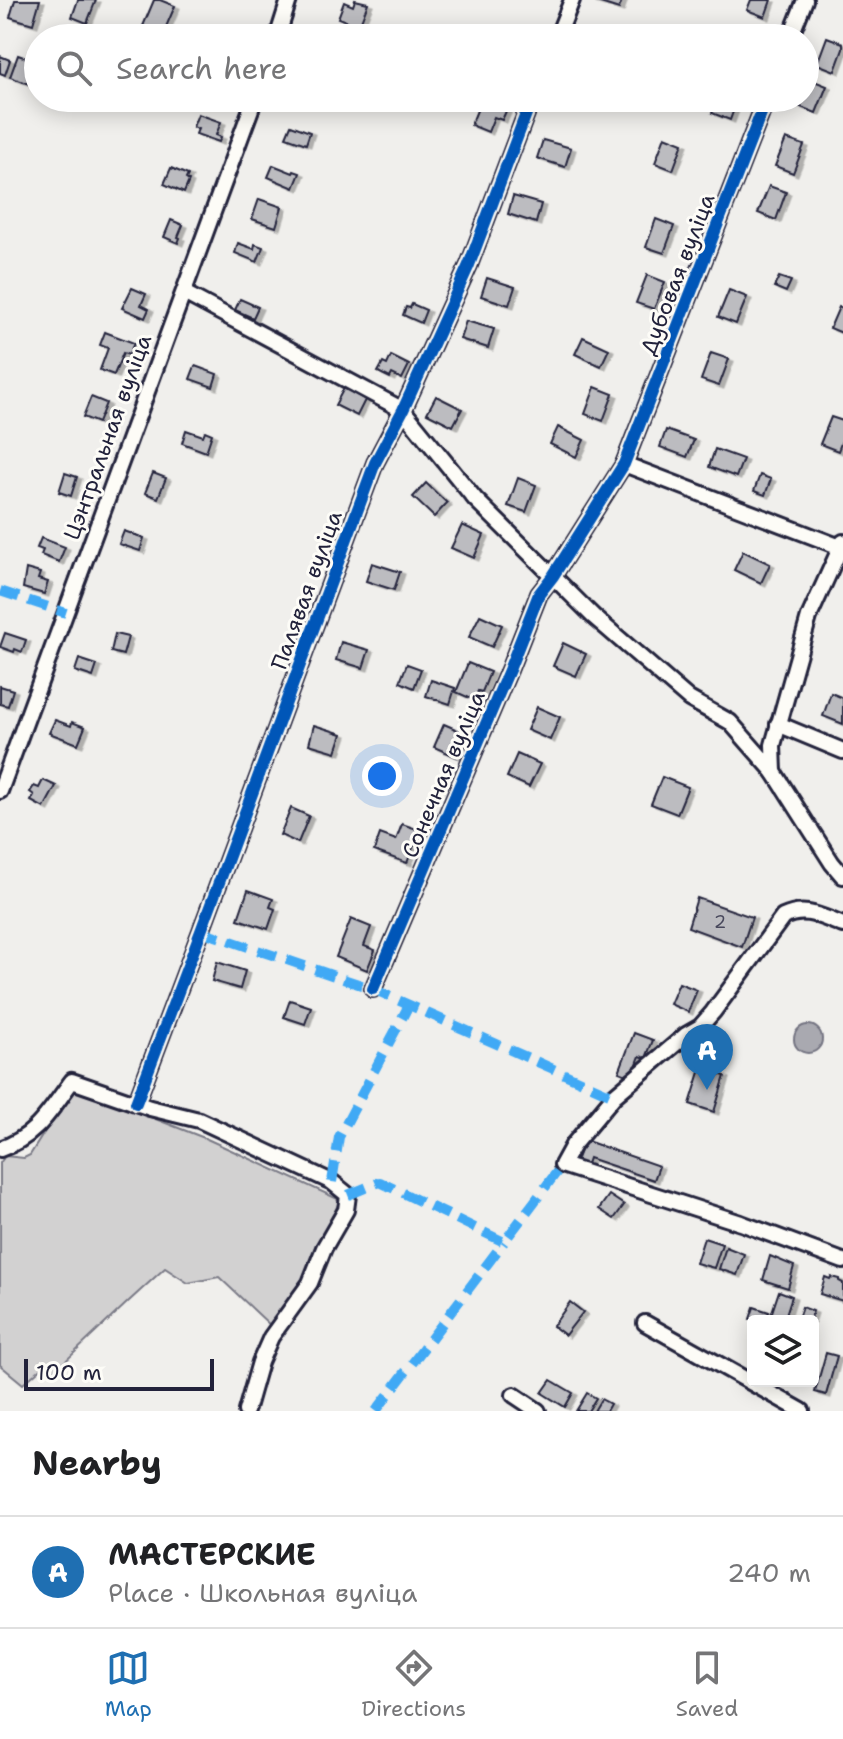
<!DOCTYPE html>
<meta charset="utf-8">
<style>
body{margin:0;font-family:"Shantell Sans",sans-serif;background:#f2f2f2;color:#202124}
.controls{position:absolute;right:24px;bottom:24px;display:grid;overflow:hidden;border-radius:8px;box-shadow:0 4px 20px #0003}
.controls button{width:72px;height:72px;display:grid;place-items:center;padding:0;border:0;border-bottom:2px solid #e0e0e0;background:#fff;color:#202124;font:40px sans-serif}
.scale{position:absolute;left:24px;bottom:20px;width:190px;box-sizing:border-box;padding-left:8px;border:4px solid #22223b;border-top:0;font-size:22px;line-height:28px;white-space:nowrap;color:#22223b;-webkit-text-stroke:6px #fdfcf7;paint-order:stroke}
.you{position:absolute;left:382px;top:776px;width:28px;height:28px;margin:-20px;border:6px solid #fff;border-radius:50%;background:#1a73e8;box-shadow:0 0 0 12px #1a73e833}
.badge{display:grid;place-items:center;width:52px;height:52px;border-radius:50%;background:#1f6fb2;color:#fff;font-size:26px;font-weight:700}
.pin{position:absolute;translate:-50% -66px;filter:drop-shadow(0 2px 4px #0008)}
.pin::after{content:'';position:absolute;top:42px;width:28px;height:24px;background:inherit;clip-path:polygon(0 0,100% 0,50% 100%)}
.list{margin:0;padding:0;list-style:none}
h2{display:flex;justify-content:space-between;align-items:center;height:104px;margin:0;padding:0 32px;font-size:34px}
h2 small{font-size:26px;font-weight:400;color:#757577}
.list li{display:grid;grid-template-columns:52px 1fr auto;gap:24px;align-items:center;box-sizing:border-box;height:112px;padding:0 32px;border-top:2px solid #e0e0e0}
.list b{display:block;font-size:30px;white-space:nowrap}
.list p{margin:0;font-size:26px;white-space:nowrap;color:#757577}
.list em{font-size:26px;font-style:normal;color:#757577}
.icon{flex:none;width:44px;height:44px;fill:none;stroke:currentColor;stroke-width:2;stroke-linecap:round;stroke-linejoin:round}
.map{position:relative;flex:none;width:843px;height:1411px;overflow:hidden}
.search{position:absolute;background:#fff;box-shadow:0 4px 20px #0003;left:24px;right:24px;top:24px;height:88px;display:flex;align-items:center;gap:20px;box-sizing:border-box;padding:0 28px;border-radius:44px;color:#757577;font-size:30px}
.sheet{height:216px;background:#fff}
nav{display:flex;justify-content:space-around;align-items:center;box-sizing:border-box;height:112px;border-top:2px solid #e0e0e0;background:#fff;font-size:22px;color:#757577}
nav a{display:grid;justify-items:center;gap:4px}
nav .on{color:#1f6fb2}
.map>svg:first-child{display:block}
.green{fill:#d2d1d1;stroke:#7a7a86;stroke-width:2}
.water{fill:#a9a9b0;stroke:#737381;stroke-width:2}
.building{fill:#bcbcc0;stroke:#22223b;stroke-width:2;filter:url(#shadow)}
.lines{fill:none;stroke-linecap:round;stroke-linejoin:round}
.minor-casing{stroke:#22223b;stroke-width:20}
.minor{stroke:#fdfcf7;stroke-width:14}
.quiet{stroke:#3fa9f5;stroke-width:10;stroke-dasharray:20 10;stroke-linecap:butt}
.cycleway-casing{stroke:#fdfcf7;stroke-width:17}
.cycleway{stroke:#0057b8;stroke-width:12}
.labels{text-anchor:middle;stroke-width:6;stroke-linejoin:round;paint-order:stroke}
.number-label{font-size:18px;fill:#48485c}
.street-label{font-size:22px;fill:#22223b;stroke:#fdfcf7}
</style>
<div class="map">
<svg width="843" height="1411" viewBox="0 0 843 1411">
<defs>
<filter id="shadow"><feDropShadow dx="4.5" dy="2.5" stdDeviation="0" flood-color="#0004"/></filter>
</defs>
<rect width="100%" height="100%" fill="#f0efec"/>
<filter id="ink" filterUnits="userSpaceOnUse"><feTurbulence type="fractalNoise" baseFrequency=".0125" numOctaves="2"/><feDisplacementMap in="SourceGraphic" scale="16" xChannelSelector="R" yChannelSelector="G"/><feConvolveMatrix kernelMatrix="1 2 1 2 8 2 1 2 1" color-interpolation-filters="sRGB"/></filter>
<g filter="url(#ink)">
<!-- green -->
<polygon class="green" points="73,1087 207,1139 340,1200 301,1289 272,1327 219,1277 188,1283 165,1268 129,1301 54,1372 45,1365 23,1384 0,1365 0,1163 5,1156 24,1158 30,1155"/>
<!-- water -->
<circle class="water" cx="808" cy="1039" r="14"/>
<!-- building -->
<g class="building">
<polygon points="15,0 40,0 33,24 10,17"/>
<polygon points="78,0 96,0 87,23 72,17"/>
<polygon points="154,0 160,0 175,6 163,34 143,26"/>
<polygon points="355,0 368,3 359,26 338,18 344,2 353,6"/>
<polygon points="591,0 622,0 619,9"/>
<polygon points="751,0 771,0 765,17 747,10"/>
<polygon points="827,37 843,43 843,49 835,71 817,64"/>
<polygon points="18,55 38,62 38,74 34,86 10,77"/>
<polygon points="0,56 10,60 5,75 0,73"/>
<polygon points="809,79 827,86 816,113 798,106 801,98 805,98 805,89"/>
<polygon points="570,98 595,98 593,105"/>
<polygon points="718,98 738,98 730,120 712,113"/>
<polygon points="487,101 507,109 502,120 494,117 488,132 471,125 480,103 485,106"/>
<polygon points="198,114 221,122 216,135 221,137 219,142 196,134 198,129 193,127"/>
<polygon points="291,125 310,132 306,144 286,137"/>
<polygon points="665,136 683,143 673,170 655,163"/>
<polygon points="786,139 804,145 793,173 775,166"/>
<polygon points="543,140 571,148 565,167 537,158"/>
<polygon points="273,165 293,173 294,171 300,173 294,188 268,177"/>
<polygon points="171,168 188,175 186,179 189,181 184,193 164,184"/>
<polygon points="769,186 786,192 776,220 758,213"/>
<polygon points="513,196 541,204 536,223 508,214"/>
<polygon points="259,199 282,207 276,227 252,219"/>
<polygon points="656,219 674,226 664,253 646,247"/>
<polygon points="171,220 183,225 178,237 180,238 178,243 164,237"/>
<polygon points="238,243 254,249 255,244 263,247 257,262 235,253"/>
<polygon points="647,275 665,282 654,309 636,303"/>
<polygon points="779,277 791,281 786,292 774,287"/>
<polygon points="487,278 515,287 509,305 481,296"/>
<polygon points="132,288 146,294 141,305 149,309 145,318 122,308"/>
<polygon points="729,290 747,297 736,324 718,317"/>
<polygon points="240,299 258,307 253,318 235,310"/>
<polygon points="412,304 426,310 421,323 403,315 406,307 410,308"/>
<polygon points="839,307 843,309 842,333 830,328"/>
<polygon points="466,321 494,329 488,348 460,339"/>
<polygon points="105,332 134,343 129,355 123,353 114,375 100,370 108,348 100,345"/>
<polygon points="583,337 609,349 601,366 575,354"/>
<polygon points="711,353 729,359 719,386 701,380"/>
<polygon points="391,356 409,365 402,379 392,374 390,378 378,372 383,363 387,365"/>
<polygon points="195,366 217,374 213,387 190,379"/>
<polygon points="595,387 613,394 603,421 585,414"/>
<polygon points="344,388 365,400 357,416 335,405"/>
<polygon points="436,396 462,409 453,426 427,413"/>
<polygon points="91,397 106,403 98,423 83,417"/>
<polygon points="831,417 843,421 843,438 838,451 820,444"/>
<polygon points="558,427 584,440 576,457 550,444"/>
<polygon points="186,430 203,436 205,431 212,434 206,452 182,443"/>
<polygon points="666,430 694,440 687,457 660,447"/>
<polygon points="715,449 743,459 736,477 709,467"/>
<polygon points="65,473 77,477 71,496 59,492"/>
<polygon points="153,473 166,478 158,498 145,493"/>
<polygon points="760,475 771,479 765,495 754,491"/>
<polygon points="518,478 536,485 526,512 508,506"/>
<polygon points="426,483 447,503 434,517 413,497"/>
<polygon points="462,525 484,535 474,558 451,548"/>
<polygon points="124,531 144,538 140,551 119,544"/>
<polygon points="41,538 65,547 59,562 41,555 43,550 37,548"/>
<polygon points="743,551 770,564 761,583 734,570"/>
<polygon points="372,563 400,572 394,590 366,581"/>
<polygon points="26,569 40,573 38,579 48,582 44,594 23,588"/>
<polygon points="480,615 502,625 492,647 469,637"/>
<polygon points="5,633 26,640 22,652 15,649 14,652 0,647"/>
<polygon points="115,634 128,637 123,655 111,652"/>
<polygon points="341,642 369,650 363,668 336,660"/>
<polygon points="563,643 586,654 576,676 553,666"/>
<polygon points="79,659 97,665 93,677 75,671"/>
<polygon points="468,663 490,672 482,692 478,691 474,700 456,692"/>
<polygon points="407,664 421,669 414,688 400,682"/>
<polygon points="431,680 455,688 450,704 426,696"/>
<polygon points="0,686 13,690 8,706 0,704"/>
<polygon points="831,693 843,698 843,724 823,716"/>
<polygon points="537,707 560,717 550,740 527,730"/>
<polygon points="55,720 71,726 72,722 85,727 78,744 49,733"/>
<polygon points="444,724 467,734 457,757 434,747"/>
<polygon points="314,725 342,734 336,752 309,744"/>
<polygon points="517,754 540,764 529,787 507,777"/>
<polygon points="662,777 688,787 677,814 651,804"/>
<polygon points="43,780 56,786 44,808 31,801 34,795 30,792 34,786 39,788"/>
<polygon points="291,808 309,816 298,843 280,835"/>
<polygon points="402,824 420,830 407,863 374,851 380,834 396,840"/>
<polygon points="248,890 273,899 270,907 275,909 268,929 238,919"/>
<polygon points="697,898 752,917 742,947 688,927"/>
<polygon points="351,919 371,927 364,946 375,950 367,970 336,957"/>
<polygon points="217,962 245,971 240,989 212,981"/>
<polygon points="679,983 697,990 688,1012 670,1004"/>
<polygon points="290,1000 311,1007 305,1024 284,1017"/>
<polygon points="634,1033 653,1040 646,1058 640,1056 632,1077 619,1072"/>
<polygon points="701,1069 725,1076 714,1112 690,1104"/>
<polygon points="584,1140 659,1166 654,1180 589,1158 586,1167 575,1164"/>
<polygon points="609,1195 624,1205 614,1219 599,1209"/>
<polygon points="704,1238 722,1244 714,1268 696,1263"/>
<polygon points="726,1247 744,1254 737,1275 719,1269"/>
<polygon points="770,1256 794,1266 788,1288 763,1280"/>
<polygon points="825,1277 830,1279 831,1277 839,1279 839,1281 843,1283 843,1301 820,1294"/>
<polygon points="779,1291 792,1296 784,1321 769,1321"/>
<polygon points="570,1302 583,1312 565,1335 553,1326"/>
<polygon points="754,1307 769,1312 766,1321 750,1319"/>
<polygon points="802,1307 813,1311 810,1321 797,1321"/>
<polygon points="826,1353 837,1356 826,1395 815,1392"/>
<polygon points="551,1380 573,1393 565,1407 542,1393"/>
<polygon points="587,1393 596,1398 588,1411 576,1411"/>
<polygon points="601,1399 610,1404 606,1411 594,1411"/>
</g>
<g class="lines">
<defs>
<g id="minor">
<polyline points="277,38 289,0"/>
<polyline points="557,38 572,0"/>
<polyline points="790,38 805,0"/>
<polyline points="184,293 403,410 475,499 593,616 689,699 730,722 774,772 832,863 843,876"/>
<polyline points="624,464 843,548"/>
<polyline points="778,724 843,751"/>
<polyline points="774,772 773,745 809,617 843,542"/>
<polyline points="0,791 255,98"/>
<path d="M843 925C821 917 806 906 783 917L713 1012 700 1027 686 1035 614 1096 573 1145 562 1165 741 1223 843 1261"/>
<polyline points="373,989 509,670 539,594 553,576 624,464 767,98"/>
<polyline points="136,1103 201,931 375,463 403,410 469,265 532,98"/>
<path d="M0 1149C37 1137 50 1110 72 1081L150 1108 199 1120 332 1182 348 1195 346 1210 324 1248 310 1283 271 1337 260 1362 246 1411"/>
<polyline points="645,1323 802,1411"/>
<polyline points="514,1395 538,1411"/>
</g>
</defs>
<!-- minor casing -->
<use href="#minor" class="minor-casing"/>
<!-- minor -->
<use href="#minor" class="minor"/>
<!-- quiet -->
<g class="quiet">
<polyline points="0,591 66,613"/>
<polyline points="201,931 373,989 614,1096"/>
<polyline points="332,1182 339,1137 409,1005"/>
<polyline points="348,1195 380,1182 504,1242 562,1165"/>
<polyline points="376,1411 504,1242"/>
</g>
<defs>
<g id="cycleway">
<polyline points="373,989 509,670 539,594 553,576 624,464 767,98"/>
<polyline points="136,1103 201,931 375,463 403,410 469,265 532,98"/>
</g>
</defs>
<!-- cycleway casing -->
<use href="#cycleway" class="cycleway-casing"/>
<!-- cycleway -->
<use href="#cycleway" class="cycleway"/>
</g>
</g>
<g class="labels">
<!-- number labels -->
<g class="number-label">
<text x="720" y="928">2</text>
</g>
<!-- street labels -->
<g class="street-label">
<text transform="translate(677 274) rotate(-69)" y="8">Дубовая вуліца</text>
<text transform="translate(107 437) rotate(-70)" y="8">Цэнтральная вуліца</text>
<text transform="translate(306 590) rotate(-70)" y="8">Палявая вуліца</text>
<text transform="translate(443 774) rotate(-67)" y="8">Сонечная вуліца</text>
</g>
</g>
</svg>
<div class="controls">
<button><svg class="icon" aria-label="layers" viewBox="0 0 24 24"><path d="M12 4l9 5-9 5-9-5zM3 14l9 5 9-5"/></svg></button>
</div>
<div class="scale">100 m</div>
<div class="you"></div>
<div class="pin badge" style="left:707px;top:1090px">A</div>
<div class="search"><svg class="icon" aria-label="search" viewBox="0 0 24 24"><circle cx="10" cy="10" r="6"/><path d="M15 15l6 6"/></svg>Search here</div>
</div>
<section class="sheet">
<h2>Nearby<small></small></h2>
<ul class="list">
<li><span class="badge">A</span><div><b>МАСТЕРСКИЕ</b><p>Place · Школьная вуліца</p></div><em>240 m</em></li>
</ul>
</section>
<nav>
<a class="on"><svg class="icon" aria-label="map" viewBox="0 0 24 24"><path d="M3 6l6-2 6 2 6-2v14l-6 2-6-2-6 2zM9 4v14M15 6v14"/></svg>Map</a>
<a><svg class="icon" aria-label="directions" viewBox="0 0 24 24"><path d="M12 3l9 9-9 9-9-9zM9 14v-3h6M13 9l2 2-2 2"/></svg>Directions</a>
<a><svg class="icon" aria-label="saved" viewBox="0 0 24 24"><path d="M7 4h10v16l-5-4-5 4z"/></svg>Saved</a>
</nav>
